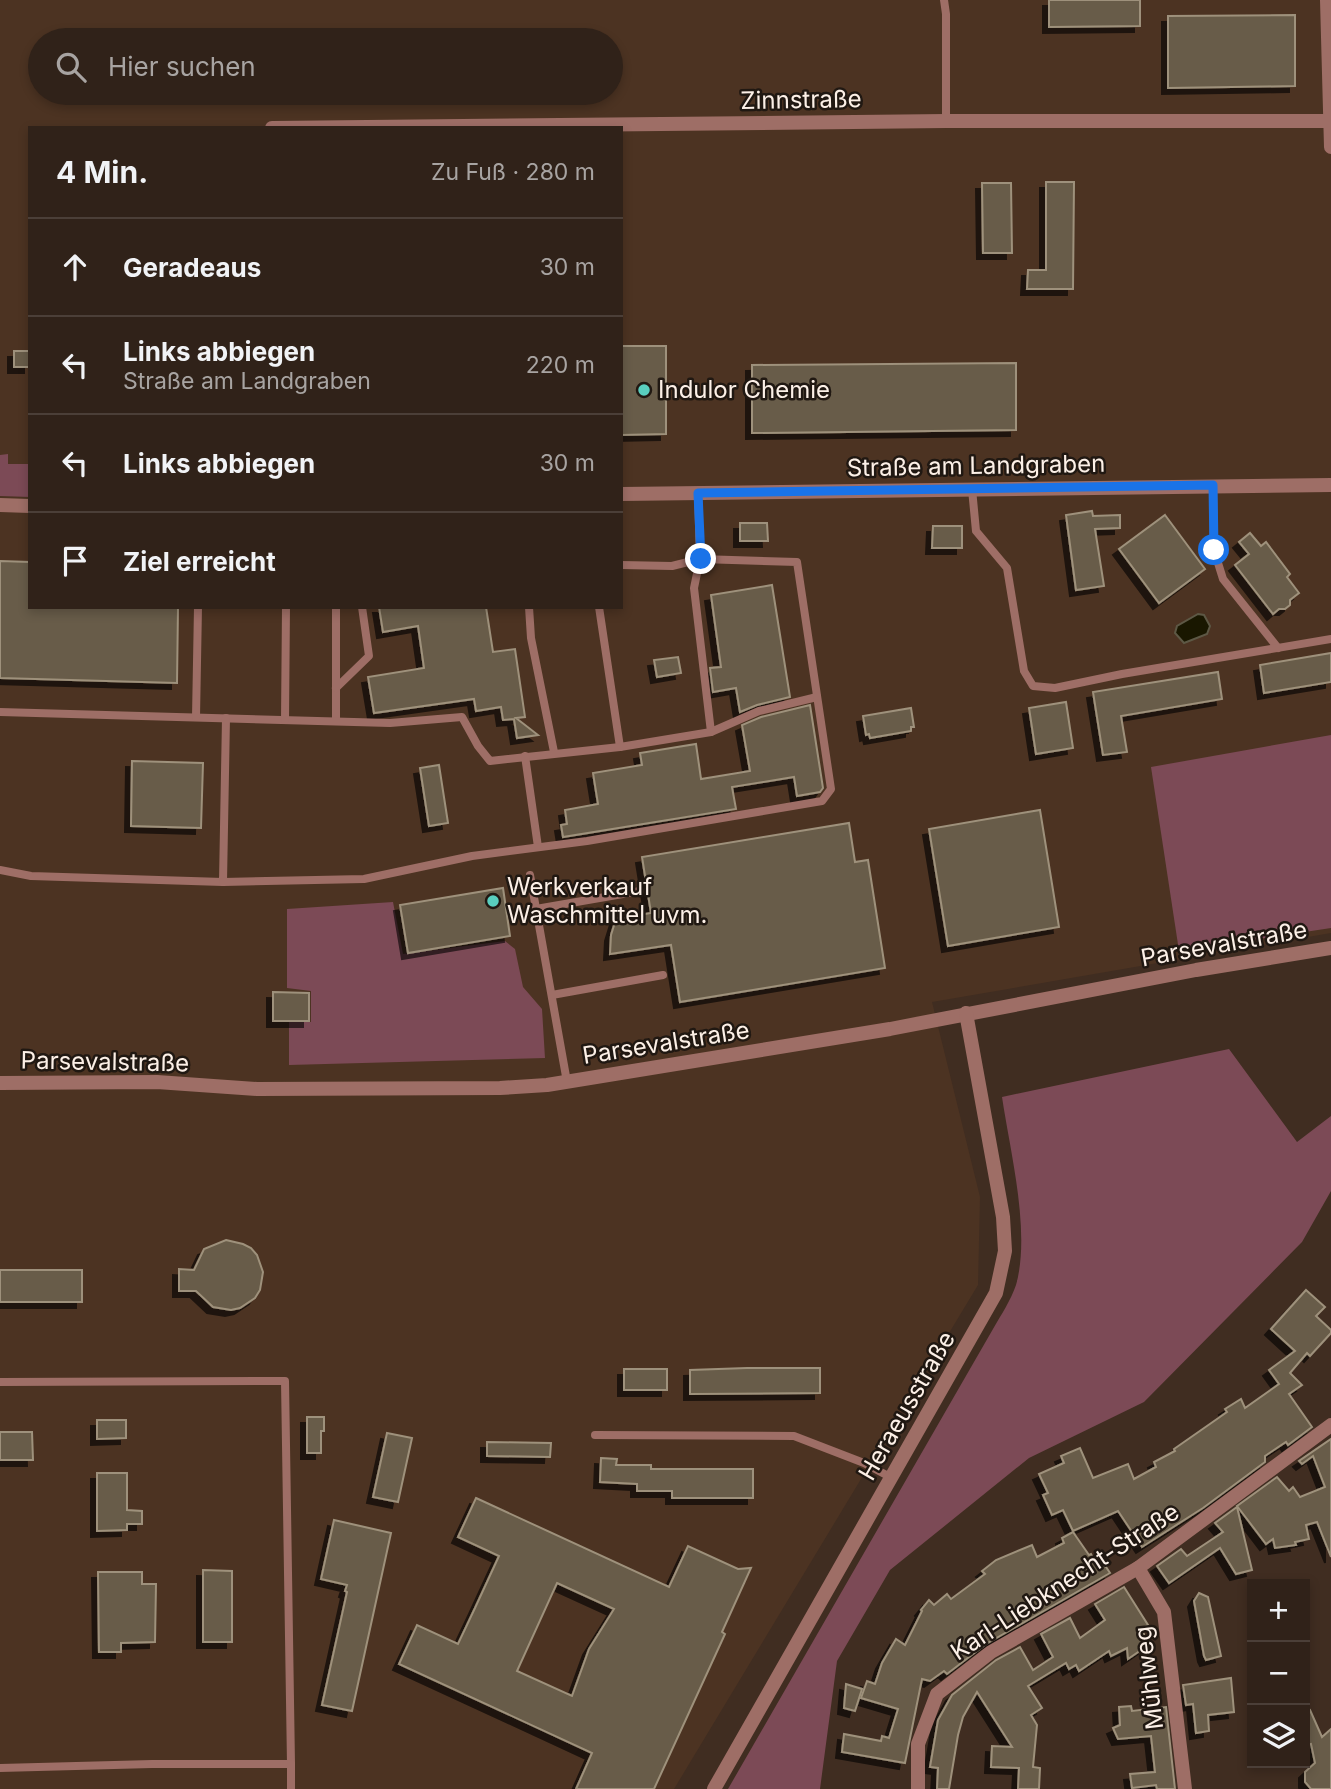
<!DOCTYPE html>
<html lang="de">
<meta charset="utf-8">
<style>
body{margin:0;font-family:Inter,sans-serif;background:#382a22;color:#f1f3f6}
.controls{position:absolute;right:21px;bottom:21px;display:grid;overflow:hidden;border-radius:0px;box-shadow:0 4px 10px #0003}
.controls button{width:63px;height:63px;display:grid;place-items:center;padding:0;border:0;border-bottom:2px solid #4b3f38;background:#302219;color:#f1f3f6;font:35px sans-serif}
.stop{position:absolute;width:21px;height:21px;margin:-16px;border:5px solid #1a73e8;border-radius:50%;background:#fff}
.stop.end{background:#1a73e8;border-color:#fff;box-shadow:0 2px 7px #0008}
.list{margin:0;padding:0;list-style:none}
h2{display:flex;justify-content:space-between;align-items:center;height:91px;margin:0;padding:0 28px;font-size:30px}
h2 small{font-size:23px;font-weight:400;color:#a8a4a2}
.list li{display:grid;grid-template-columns:46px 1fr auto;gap:21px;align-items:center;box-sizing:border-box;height:98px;padding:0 28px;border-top:2px solid #4b3f38}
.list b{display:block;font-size:26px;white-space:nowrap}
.list p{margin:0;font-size:23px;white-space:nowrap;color:#a8a4a2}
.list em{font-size:23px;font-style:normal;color:#a8a4a2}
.icon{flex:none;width:38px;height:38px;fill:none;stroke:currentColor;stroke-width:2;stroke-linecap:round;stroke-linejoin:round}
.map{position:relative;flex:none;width:1331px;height:1789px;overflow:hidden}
.search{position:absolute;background:#302219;box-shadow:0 4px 10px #0003;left:28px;top:28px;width:595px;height:77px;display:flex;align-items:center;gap:18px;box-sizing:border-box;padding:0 24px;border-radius:38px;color:#a8a4a2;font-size:26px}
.panel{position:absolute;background:#302219;box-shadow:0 4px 10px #0003;left:28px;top:126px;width:595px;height:483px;border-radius:0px}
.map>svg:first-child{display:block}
.built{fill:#4c3322;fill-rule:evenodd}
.green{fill:#7c4a56}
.water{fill:#191700;stroke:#5d5845;stroke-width:2}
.building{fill:#685c48;stroke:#9e917b;stroke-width:2;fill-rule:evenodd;filter:url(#shadow)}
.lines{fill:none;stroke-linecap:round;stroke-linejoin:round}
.service{stroke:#9e6e66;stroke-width:8}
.minor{stroke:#9e6e66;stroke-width:14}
.tertiary{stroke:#9e6e66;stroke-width:14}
.route{stroke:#1a73e8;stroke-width:9}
.poi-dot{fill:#59cebe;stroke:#201812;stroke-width:2.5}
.labels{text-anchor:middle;stroke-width:5;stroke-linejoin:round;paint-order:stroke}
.street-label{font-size:24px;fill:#fcf0e7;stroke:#201812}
.poi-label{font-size:24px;fill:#fcf0e7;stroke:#201812;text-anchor:start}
</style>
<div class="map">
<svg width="1331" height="1789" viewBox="0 0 1331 1789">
<defs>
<filter id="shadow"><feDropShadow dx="-6" dy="6" stdDeviation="0" flood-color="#0009"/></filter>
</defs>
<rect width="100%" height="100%" fill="#402d21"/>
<!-- built -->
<path class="built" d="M0 0H1331V933L932 1002 980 1197 978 1285 674 1789H0ZM40 40H611V93H40ZM30 128H621V607H30Z"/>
<!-- green -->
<g class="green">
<polygon points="8,454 8,464 30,464 30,497 0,496 0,455"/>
<polygon points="1331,735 1331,928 1179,951 1151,767"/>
<polygon points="393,902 403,954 505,941 515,949 523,987 542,1009 545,1058 289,1065 289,1022 311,1022 311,991 287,988 287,909"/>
<path d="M1229 1049 1297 1142 1331 1116V1191L1302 1242 1144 1402 1029 1458 890 1570 837 1661 820 1789H728L993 1329C1001 1315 1011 1300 1016 1285 1031 1232 1010 1151 1002 1097Z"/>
</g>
<!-- water -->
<polygon class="water" points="1198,614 1204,615 1210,626 1207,634 1184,643 1175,633 1177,626"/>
<!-- building -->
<g class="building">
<polygon points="1049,0 1140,0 1140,26 1049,27"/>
<polygon points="1295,15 1295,86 1168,88 1168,16"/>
<polygon points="1046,182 1074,182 1073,289 1027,289 1028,270 1046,270"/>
<polygon points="982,183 1011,183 1012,253 983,253"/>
<polygon points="621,346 666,346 666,434 621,435"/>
<rect x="14" y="351" width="16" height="16"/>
<polygon points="1016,363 1016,430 752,433 752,365"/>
<polygon points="1092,511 1093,516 1120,515 1120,528 1095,529 1104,586 1076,590 1066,515"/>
<polygon points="1165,515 1205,569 1159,603 1119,549"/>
<polygon points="740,523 767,523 768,541 740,541"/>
<polygon points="933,526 962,526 962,548 932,548"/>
<polygon points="1250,533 1261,546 1266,542 1290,574 1287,577 1299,593 1290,600 1290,605 1285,609 1279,609 1273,614 1235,565 1249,554 1239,542"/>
<polygon points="0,561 30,562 30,607 178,607 177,683 0,678"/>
<polygon points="772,585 790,697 757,705 740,712 736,688 713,692 710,668 721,667 711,595"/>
<polygon points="379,607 486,607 493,652 515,649 525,717 516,718 538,735 517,738 514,719 503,720 501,707 476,711 474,699 374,713 368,677 424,668 418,626 383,632"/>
<polygon points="1331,653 1331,682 1264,693 1260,665"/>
<polygon points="678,657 681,673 657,677 654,660"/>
<polygon points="1218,672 1222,699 1121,716 1127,752 1103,755 1093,692"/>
<polygon points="1066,702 1073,748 1036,754 1029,708"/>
<polygon points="810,705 823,788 820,792 797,796 794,777 732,787 736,809 563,837 561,825 567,824 565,810 598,804 593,773 642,765 640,753 696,744 701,779 750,771 742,725 761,717"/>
<polygon points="911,708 914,727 911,727 911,731 870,738 869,734 866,735 863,716"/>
<polygon points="132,761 203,763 201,828 131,826"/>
<polygon points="439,765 448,823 429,826 420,768"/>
<polygon points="1040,810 1059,927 948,946 929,829"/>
<polygon points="849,823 855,862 868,860 885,968 680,1002 671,945 610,954 611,935 616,919 651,913 642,857"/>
<polygon points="503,888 510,936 408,953 400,905"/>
<polygon points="273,992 309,993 309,1021 273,1021"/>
<polygon points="226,1240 243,1244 251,1248 257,1255 263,1272 260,1290 255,1298 240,1308 231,1310 213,1307 196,1291 179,1291 179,1269 194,1270 204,1249"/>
<rect x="0" y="1270" width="82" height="32"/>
<polygon points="1306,1290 1325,1307 1316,1316 1331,1330 1331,1333 1310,1356 1307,1353 1290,1373 1302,1385 1289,1394 1312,1427 1288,1445 1286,1442 1265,1456 1265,1462 1203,1508 1142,1547 1118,1511 1073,1531 1063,1510 1052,1515 1043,1495 1048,1493 1039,1474 1064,1463 1061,1456 1080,1448 1093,1478 1128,1464 1134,1479 1156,1467 1154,1462 1175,1451 1174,1449 1227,1412 1225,1409 1241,1399 1245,1408 1279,1384 1269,1370 1295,1351 1271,1329"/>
<polygon points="747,1368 820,1368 820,1393 690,1394 690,1370"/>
<rect x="624" y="1369" width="43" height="21"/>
<polygon points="307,1417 324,1417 324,1431 321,1431 321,1453 307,1453"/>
<polygon points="97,1420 126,1420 126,1438 97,1439"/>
<polygon points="0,1432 32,1432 33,1460 0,1460"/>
<polygon points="387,1433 412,1438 398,1502 373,1497"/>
<polygon points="1331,1439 1331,1557 1317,1522 1306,1525 1309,1539 1295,1542 1296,1545 1275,1548 1273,1539 1266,1544 1237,1506 1277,1477 1289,1491 1293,1487 1300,1497 1325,1487 1313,1456 1302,1464 1299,1461"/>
<polygon points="487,1442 551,1443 550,1457 487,1456"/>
<polygon points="601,1458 617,1459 616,1465 651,1465 651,1469 753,1469 753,1498 672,1498 672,1491 637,1491 637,1484 600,1482"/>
<polygon points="97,1473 127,1473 127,1510 142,1511 142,1524 127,1524 127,1530 97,1531"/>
<path d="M476 1498 669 1587 688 1546 738 1569 751 1568 722 1632 725 1634 654 1789H576L592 1753 399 1664 417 1625 458 1644 475 1608 499 1556 458 1537ZM557 1583 614 1609 589 1649 572 1696 517 1671Z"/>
<polygon points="1237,1507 1252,1570 1236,1574 1220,1548 1169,1583 1157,1566 1181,1549 1187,1556 1223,1532 1215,1523"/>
<polygon points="334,1520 391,1533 352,1711 322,1705 347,1592 345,1591 347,1585 321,1579"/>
<polygon points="1073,1532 1089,1555 1091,1554 1093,1558 1098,1555 1110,1573 986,1644 947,1674 944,1671 930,1681 922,1679 905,1763 842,1752 844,1734 881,1741 882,1736 889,1738 898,1709 861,1698 867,1681 875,1684 882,1663 896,1639 905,1645 922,1611 921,1610 929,1600 934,1605 947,1594 951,1599 985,1574 982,1571 996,1560 1032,1545 1037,1557 1064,1543 1062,1538"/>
<polygon points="203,1570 232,1571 232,1642 203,1642"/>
<polygon points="98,1572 142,1572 142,1584 156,1584 155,1642 121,1643 121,1652 99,1652"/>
<polygon points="1124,1587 1148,1625 1141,1629 1144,1634 1144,1648 1128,1659 1127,1648 1111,1656 1109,1651 1079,1671 1076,1665 1069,1669 1066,1663 1028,1686 1042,1708 1031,1715 1037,1725 1033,1767 1040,1768 1039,1789 1018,1789 1019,1768 991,1767 992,1746 1012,1747 977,1692 963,1717 958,1735 949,1789 937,1789 938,1768 930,1767 938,1720 952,1695 996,1660 1020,1647 1033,1670 1053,1657 1041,1634 1070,1618 1080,1638 1105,1620 1095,1604"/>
<polygon points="1199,1593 1208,1597 1221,1656 1206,1660 1204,1656 1194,1601"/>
<polygon points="1231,1678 1234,1712 1208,1715 1209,1731 1196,1733 1193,1704 1186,1705 1183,1685"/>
<polygon points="846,1684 862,1689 855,1711 844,1708"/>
<polygon points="1131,1706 1132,1711 1166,1707 1175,1789 1157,1789 1156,1785 1132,1788 1130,1774 1155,1772 1151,1736 1118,1739 1113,1728 1120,1725 1119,1707"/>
<polygon points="1310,1710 1322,1737 1331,1729 1331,1789 1311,1789 1305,1782 1305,1772 1315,1763 1311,1744 1305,1745 1305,1730 1308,1728 1305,1712"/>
</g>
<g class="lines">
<!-- service -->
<g class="service">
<polyline points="944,0 946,14 946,121"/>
<polyline points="1213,485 1214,550 1223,579 1278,648"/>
<polyline points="972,489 976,531 1007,568 1024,671 1033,686 1055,688 1122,674 1331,639"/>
<polyline points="698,493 700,559 694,588 711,732"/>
<polyline points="336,607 336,721"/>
<polyline points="529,607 531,638 554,752"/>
<polyline points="599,607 620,747"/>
<polyline points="336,688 369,656 362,607"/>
<polyline points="0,712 390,723 462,717 478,746 490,761 620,747 711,732 759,711 817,697"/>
<polyline points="196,717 198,607"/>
<polyline points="285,720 286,607"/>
<polyline points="525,756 538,847"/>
<polyline points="0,870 31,876 223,882 226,718"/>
<polyline points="530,875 567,1082"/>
<polyline points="223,882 364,879 472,856 587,841 822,801 831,789 797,562 700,559 672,566 621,565"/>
<polyline points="536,909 640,891"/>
<polyline points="552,995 663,975"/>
<polyline points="0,1382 285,1381 291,1764"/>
<polyline points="595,1435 794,1436 864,1463 892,1478"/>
<polyline points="0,1768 152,1764 291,1764 291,1789"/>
</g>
<!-- minor -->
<g class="minor">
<polyline points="1327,0 1331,147"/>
<polyline points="272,128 946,121 1331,121"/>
<polyline points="621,494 1331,485"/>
<polyline points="0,505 30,506"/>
<polyline points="1138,1568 1164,1612 1185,1789"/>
<polyline points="918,1789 918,1744 937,1694 991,1652 1138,1568 1331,1425"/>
</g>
<!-- tertiary -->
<g class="tertiary">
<polyline points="0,1083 157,1082 257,1089 500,1088 547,1085 890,1029 1196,970 1331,948"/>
<polyline points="714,1789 996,1293 1005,1251 1003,1217 966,1013"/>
</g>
</g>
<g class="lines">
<!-- route -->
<polyline class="route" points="701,559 698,493 1213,485 1214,550"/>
</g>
<!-- markers -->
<g class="poi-dot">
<circle cx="644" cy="390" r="7"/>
<circle cx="493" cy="901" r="7"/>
</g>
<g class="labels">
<!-- street labels -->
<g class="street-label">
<text transform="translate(801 100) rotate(-1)" y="8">Zinnstraße</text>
<text transform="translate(976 466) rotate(-1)" y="8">Straße am Landgraben</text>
<text transform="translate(1224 944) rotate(-10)" y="8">Parsevalstraße</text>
<text transform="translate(666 1043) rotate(-9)" y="8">Parsevalstraße</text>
<text transform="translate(105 1062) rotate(1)" y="8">Parsevalstraße</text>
<text transform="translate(907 1406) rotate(-60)" y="8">Heraeusstraße</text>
<text transform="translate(1065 1582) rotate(-33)" y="8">Karl-Liebknecht-Straße</text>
<text transform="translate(1149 1678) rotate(-97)" y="8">Mühlweg</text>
</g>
<!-- poi labels -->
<g class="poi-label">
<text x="658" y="398">Indulor Chemie</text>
<text x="507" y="895">Werkverkauf<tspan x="507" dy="28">Waschmittel uvm.</tspan></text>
</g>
</g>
</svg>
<div class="controls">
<button>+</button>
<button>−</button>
<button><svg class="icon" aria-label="layers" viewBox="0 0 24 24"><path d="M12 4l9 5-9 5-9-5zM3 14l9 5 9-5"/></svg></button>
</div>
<div class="stop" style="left:1214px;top:550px"></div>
<div class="stop end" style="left:701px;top:559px"></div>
<div class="search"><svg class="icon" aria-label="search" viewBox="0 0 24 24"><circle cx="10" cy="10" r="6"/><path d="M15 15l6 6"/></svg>Hier suchen</div>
<section class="panel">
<h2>4 Min.<small>Zu Fuß · 280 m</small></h2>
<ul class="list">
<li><svg class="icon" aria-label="ahead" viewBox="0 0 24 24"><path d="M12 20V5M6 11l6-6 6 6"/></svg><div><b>Geradeaus</b></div><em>30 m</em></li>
<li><svg class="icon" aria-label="left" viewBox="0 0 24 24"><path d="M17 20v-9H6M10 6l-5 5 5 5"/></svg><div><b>Links abbiegen</b><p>Straße am Landgraben</p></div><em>220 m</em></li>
<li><svg class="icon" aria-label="left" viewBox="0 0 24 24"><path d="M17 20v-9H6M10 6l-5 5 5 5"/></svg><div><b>Links abbiegen</b></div><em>30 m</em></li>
<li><svg class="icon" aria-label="arrive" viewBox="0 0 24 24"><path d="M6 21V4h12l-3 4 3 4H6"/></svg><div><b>Ziel erreicht</b></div></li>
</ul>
</section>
</div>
